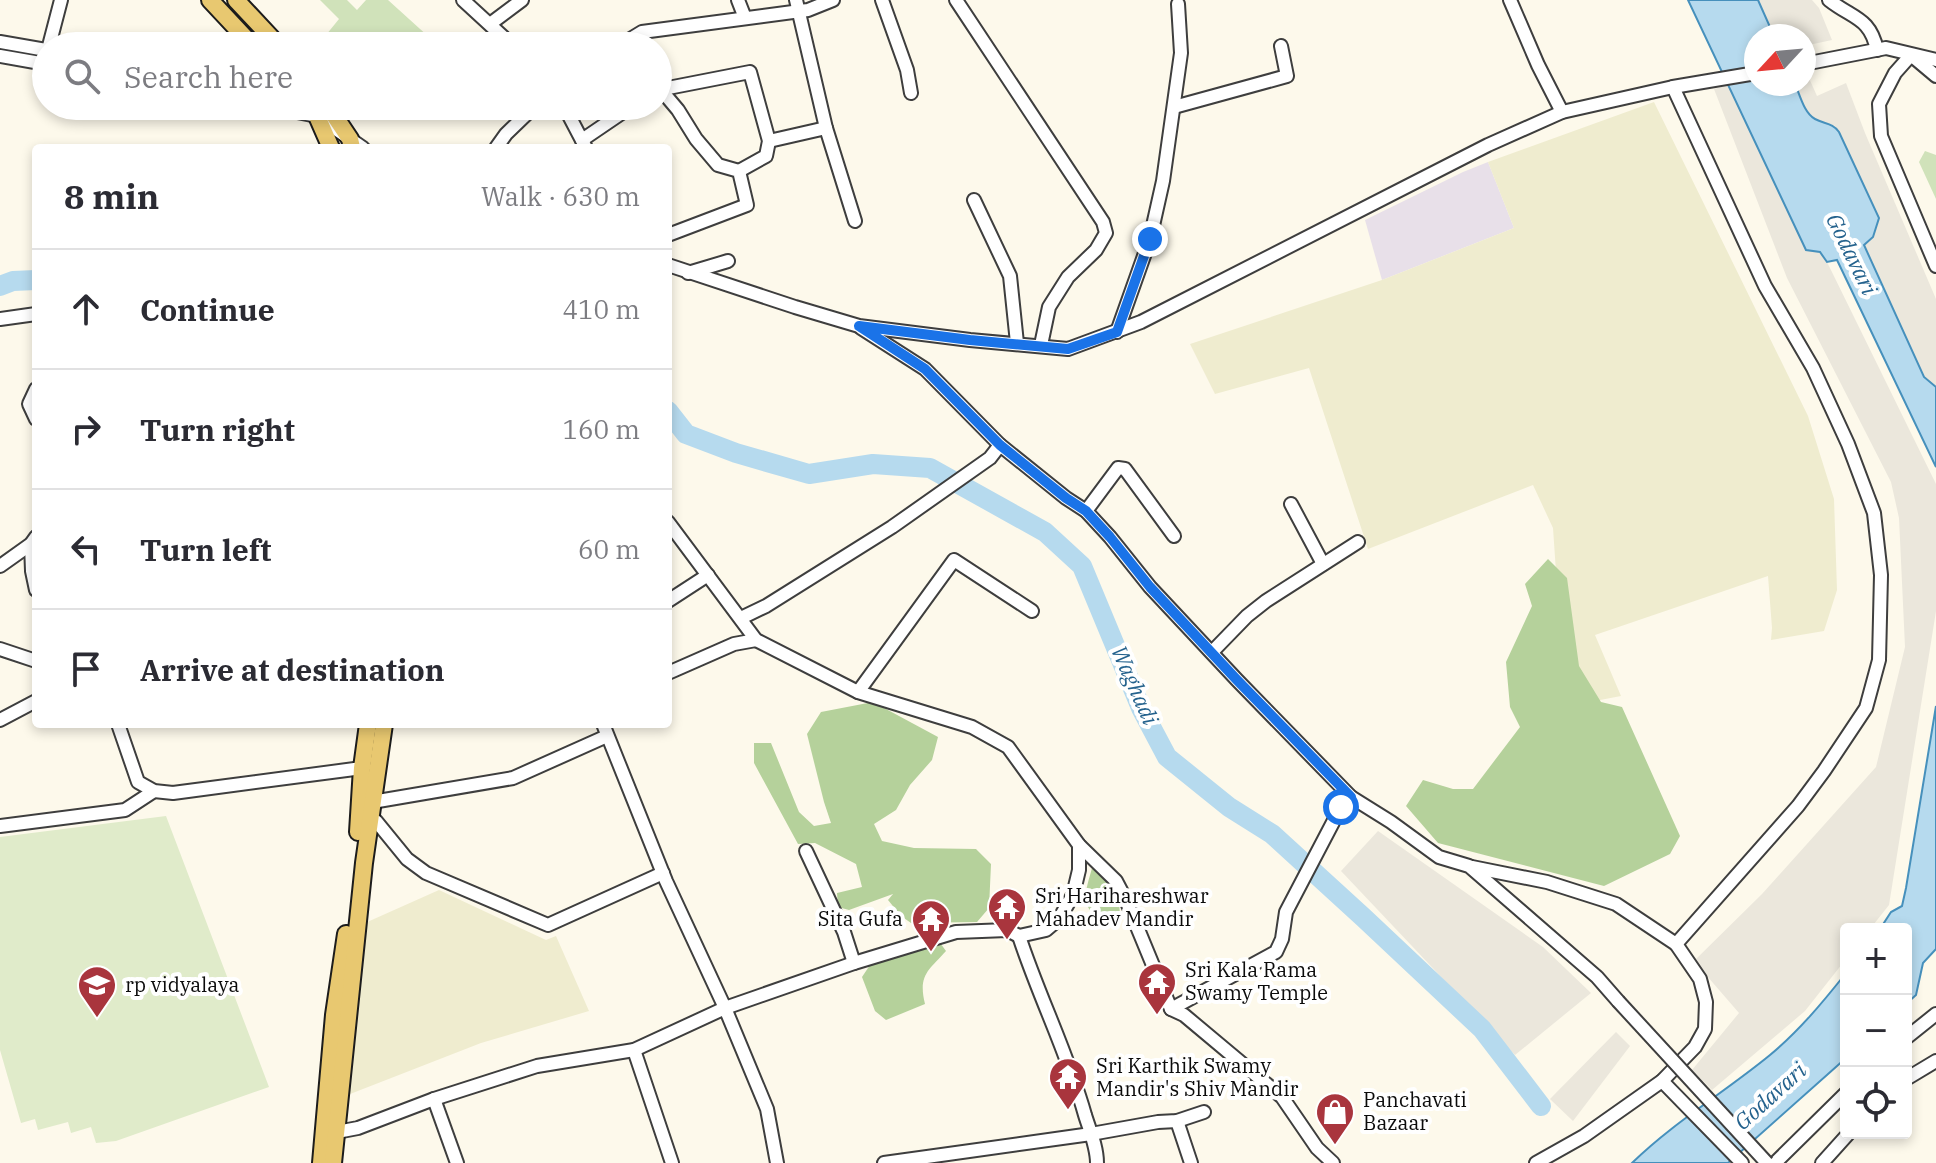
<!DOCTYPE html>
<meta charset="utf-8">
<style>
body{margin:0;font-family:"IBM Plex Serif",serif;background:#f2f2f3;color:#2b2b33}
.controls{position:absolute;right:24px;bottom:24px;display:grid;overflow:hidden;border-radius:8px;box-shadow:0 4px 12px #0003}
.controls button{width:72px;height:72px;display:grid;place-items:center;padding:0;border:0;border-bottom:2px solid #e1e1e2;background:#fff;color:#2b2b33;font:40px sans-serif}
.compass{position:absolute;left:1744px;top:24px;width:72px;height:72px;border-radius:50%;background:#fff;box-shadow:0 4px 12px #0003;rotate:244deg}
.stop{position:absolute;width:24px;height:24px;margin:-18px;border:6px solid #1a73e8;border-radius:50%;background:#fff}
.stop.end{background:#1a73e8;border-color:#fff;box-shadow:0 2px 8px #0008}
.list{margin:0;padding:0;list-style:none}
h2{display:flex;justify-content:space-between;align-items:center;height:104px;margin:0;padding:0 32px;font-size:34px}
h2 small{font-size:26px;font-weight:400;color:#7c7c81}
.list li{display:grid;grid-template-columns:52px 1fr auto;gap:24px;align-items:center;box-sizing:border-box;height:120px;padding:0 32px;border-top:2px solid #e1e1e2}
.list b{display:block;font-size:30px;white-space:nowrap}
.list em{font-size:26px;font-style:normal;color:#7c7c81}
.icon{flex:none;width:44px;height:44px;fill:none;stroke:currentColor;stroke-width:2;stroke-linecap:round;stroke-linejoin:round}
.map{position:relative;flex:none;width:1936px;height:1163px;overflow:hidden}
.search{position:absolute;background:#fff;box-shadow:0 4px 12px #0003;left:32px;top:32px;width:640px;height:88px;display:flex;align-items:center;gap:20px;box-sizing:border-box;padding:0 28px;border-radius:44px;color:#7c7c81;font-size:30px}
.panel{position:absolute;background:#fff;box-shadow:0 4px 12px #0003;left:32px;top:144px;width:640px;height:584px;border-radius:8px}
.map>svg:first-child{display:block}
.industrial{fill:#e8e0e9}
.farmland{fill:#efeccf}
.green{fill:#d0e2ba}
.forest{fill:#b5d19b}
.pitch{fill:#e0ebca}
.plaza{fill:#ebe7dc}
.water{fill:#b6daee;stroke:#4690bc;stroke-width:2}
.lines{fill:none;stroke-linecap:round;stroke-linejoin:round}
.river{stroke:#b6daee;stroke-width:20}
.minor-casing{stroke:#3e3e3e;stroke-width:16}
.major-casing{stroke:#1c1c1c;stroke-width:20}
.minor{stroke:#fff;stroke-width:12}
.major{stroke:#e8c870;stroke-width:16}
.minor-bridge-casing{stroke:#3e3e3e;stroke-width:16;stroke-linecap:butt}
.minor-bridge{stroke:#fff;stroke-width:12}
.route{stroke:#1a73e8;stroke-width:10}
.labels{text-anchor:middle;stroke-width:8;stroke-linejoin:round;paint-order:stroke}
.poi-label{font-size:20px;fill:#0b0b0b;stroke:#fff;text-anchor:start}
.water-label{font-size:22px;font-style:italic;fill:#24628d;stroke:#fff}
</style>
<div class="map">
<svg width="1936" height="1163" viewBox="0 0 1936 1163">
<rect width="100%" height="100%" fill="#fdf9eb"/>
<!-- industrial -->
<polygon class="industrial" points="1488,162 1514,228 1382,280 1365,220 1463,172"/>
<!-- farmland -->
<g class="farmland">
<polygon points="1654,102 1808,416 1834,499 1837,590 1824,631 1771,640 1772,628 1768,576 1595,635 1621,696 1569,706 1558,601 1553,528 1533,485 1368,549 1309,368 1215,394 1190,344 1382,280 1514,228 1488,162"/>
<polygon points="439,890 546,940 556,936 589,1011 481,1043 345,1096 365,923"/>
</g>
<!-- green -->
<g class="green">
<polygon points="320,0 347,0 357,10 366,0 388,0 430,38 417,46 337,46 326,35 339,19"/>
<polygon points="1925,151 1936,155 1936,199 1919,162"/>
</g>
<!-- forest -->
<g class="forest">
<polygon points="1548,559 1567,578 1579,666 1601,702 1622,707 1680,836 1670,854 1604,886 1438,843 1406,806 1423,780 1453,789 1473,789 1520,727 1510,707 1506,662 1532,606 1525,584"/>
<polygon points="873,702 938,737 932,760 910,785 896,810 874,824 882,841 914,848 976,849 991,864 989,908 977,922 911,923 901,916 888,900 893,894 849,910 838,907 837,893 862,887 856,864 815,843 798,844 754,763 754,743 771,743 799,812 814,826 831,823 824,802 807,734 821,712"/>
<path d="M1092 868 1102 870C1115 888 1120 895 1120 918L1102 923C1079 904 1085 894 1092 868Z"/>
<path d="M938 940 946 951C928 971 918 975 925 1004L886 1020 875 1011 862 977 870 965Z"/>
</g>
<!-- pitch -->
<polygon class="pitch" points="166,816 269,1087 116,1141 96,1143 91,1127 71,1133 68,1122 38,1130 35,1119 21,1123 0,1050 0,837"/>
<!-- plaza -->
<g class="plaza">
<polygon points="1758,0 1812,0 1819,8 1832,40 1804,46 1804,36 1774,36"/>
<polygon points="1804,67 1817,96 1846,83 1865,133 1936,299 1936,387 1924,377 1864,245 1879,218 1839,132 1835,126 1812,118 1806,109 1795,84 1804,84"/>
<polygon points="1728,85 1806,249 1820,252 1827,262 1936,484 1936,611 1889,905 1870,929 1846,929 1846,959 1805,1011 1712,1090 1692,1070 1739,1013 1694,961 1762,894 1876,767 1905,647 1899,518 1891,482 1787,278 1714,89"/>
<polygon points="1378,831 1543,947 1591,993 1515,1055 1341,871"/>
<polygon points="1616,1032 1630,1046 1573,1121 1550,1099"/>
</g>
<!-- water -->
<g class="water">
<path d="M1688 0H1758L1774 36H1756V84H1795C1800 95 1804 113 1815 119 1824 124 1833 123 1839 132L1879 218 1873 237 1864 245 1924 377 1936 387V467L1837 260 1827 262 1820 252 1806 250Z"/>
<polygon points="1936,706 1936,949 1923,963 1916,995 1906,1004 1906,929 1880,929 1891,912 1902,906 1906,888"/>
<path d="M1846 973V1058L1728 1163H1632C1674 1122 1725 1092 1770 1055 1799 1031 1823 1002 1846 973Z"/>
</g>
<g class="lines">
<!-- river -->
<g class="river">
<polyline points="0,286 13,281 36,280"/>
<polyline points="668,411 686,434 736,453 809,474 873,464 930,468 1045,532 1082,566 1141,708 1167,757 1229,807 1272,834 1364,918 1482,1029 1541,1106"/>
</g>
<defs>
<g id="minor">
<polyline points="463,0 513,46"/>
<polyline points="738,0 745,18"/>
<polyline points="796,0 826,128 855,221"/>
<polyline points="882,0 907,70 911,93"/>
<polyline points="956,0 1103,222 1106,233 1096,250 1068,277 1049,307 1041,345"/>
<polyline points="1510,0 1538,65 1562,112"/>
<path d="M1829 0C1853 19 1870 17 1877 50"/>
<polyline points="490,24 522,0"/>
<polyline points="0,42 46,50"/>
<polyline points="49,46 61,0"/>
<polyline points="619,46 642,32 808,10 833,0"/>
<polyline points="0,56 46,64"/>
<polyline points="1804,64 1886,48 1936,60"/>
<polyline points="1936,76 1911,55 1895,73 1879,104 1881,136 1936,266"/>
<polyline points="662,91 678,110 696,139 718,165 739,171 747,205 668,235"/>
<polyline points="658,93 668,88 750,72 769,141 766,156 739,171"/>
<polyline points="267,106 317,116"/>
<polyline points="564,106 586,148"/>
<polyline points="1174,107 1287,76 1281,46"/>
<polyline points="317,116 363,148"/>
<polyline points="582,140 632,106"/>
<polyline points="769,141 826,128"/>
<polyline points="496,148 506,134 535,106"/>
<polyline points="974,200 1010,276 1017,343"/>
<polyline points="668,265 795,307 859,326 970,340 1068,349 1141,322 1488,145 1562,112 1673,87 1756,73"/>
<polyline points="688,273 728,261"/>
<polyline points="0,319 36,314"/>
<polyline points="861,328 925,369 1000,445 1066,498 1086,511 1110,537 1150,587 1237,680 1351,797 1391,822 1439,857 1469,866 1597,977 1618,1001"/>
<polyline points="1117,332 1150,239 1163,181 1181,53 1178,4"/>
<polyline points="36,389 29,404 36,419"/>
<polyline points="1291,504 1323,564"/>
<polyline points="1086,511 1118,468 1125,469 1174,536"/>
<polyline points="668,522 756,640 858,692 972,727 1008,747 1079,845 1116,881 1126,900 1171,1009 1184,1015 1282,1097 1317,1148 1333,1163"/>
<polyline points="31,544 32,571 36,590"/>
<polyline points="0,566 31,544 36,537"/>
<polyline points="668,601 708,575"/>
<polyline points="741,618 766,606 892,527 990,458 1000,445"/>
<polyline points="0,649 36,661"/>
<polyline points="1212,652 1247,616 1266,601 1358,542"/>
<polyline points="668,673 734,644 756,640"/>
<polyline points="858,692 954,560 1032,611"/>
<polyline points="0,720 36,701"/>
<polyline points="118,724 138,782 154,791 173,793 362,768"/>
<polyline points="603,724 666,881 725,1008 767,1109 777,1163"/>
<polyline points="367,800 378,801 513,778 607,736"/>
<polyline points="364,815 376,821 407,859 426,873 548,925 663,873"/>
<polyline points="0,826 125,810 154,791"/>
<polyline points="806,851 844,932 854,963"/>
<polyline points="1472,867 1547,882 1616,904 1676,944"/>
<path d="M1019 936C1039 997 1068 1054 1085 1115 1090 1131 1097 1147 1097 1163"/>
<polyline points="1171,1009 1276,952 1282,939 1286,912 1341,807 1351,797"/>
<polyline points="1906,1038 1936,1014"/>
<polyline points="634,1050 672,1163"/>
<polyline points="1906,1079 1936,1061"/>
<polyline points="1662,1081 1742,1163"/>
<polyline points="434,1099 457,1163"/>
<polyline points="1177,1121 1191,1163"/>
<polyline points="337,1132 358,1128 434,1099 537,1066 634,1050 725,1008 854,963 956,932 1007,930 1019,936 1046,930 1059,919 1073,895 1079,870 1079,845"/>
<polyline points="884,1163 1091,1134 1158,1122 1177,1121 1204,1112"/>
<polyline points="1536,1163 1584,1136 1662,1081 1695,1047 1705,1029 1706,1002 1700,979 1676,944 1798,806 1824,771 1866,708 1879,660 1881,575 1874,513 1848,444 1813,368 1765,286 1673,87"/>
<polyline points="1775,1163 1846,1093"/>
<polyline points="1822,1163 1849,1133"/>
</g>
<g id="major">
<polyline points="210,0 253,46"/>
<polyline points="236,0 279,46"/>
<polyline points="308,106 317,116 331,148"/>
<polyline points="328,106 350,139 352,148"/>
<polyline points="358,832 362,768 368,724"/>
<polyline points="321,1163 334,1015 346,934"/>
<polyline points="333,1163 364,863 384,724"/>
</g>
</defs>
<!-- minor casing -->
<use href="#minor" class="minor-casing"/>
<!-- major casing -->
<use href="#major" class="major-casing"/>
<!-- minor -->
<use href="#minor" class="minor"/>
<!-- major -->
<use href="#major" class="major"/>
<defs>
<polyline id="minor-bridge" points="1618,1001 1767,1163"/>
</defs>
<!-- minor-bridge casing -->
<use href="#minor-bridge" class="minor-bridge-casing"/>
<!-- minor-bridge -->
<use href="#minor-bridge" class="minor-bridge"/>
</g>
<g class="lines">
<!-- route -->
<polyline class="route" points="1150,239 1117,332 1068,349 970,340 859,326 925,369 1000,445 1066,498 1086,511 1110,537 1150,587 1237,680 1351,797 1341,807"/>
</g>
<!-- icons -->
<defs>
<symbol id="temple-pin" viewBox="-11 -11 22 30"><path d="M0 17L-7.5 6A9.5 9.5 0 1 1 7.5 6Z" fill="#a9353d" stroke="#fff"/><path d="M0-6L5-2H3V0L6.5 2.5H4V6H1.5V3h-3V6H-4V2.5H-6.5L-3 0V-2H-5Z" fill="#fff"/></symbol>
<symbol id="school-pin" viewBox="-11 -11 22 30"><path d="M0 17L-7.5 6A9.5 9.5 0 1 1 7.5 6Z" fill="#a9353d" stroke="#fff"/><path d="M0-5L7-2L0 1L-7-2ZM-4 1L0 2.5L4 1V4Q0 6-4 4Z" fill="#fff"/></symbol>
<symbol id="shop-pin" viewBox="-11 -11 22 30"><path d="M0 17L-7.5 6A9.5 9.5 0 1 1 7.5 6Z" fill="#a9353d" stroke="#fff"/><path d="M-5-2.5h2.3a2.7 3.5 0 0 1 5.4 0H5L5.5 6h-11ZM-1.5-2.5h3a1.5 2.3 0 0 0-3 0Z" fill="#fff"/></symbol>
</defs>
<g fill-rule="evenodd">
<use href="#temple-pin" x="985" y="885" width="44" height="60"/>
<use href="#temple-pin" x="909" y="897" width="44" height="60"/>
<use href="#temple-pin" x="1135" y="960" width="44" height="60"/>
<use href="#school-pin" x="75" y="963" width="44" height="60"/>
<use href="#temple-pin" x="1046" y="1055" width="44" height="60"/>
<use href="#shop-pin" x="1313" y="1090" width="44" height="60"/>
</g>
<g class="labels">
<!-- poi labels -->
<g class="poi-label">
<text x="1035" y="903">Sri Harihareshwar<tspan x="1035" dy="23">Mahadev Mandir</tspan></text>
<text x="903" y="926" text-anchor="end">Sita Gufa</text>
<text x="1185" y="977">Sri Kala Rama<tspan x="1185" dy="23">Swamy Temple</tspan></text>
<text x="125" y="992">rp vidyalaya</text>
<text x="1096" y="1073">Sri Karthik Swamy<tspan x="1096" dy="23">Mandir's Shiv Mandir</tspan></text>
<text x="1363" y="1107">Panchavati<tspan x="1363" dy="23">Bazaar</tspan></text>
</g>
<!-- water labels -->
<g class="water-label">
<text transform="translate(1852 254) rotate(64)" y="8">Godavari</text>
<text transform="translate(1135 685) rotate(66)" y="8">Waghadi</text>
<text transform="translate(1770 1096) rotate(-42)" y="8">Godavari</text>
</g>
</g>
</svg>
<div class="controls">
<button>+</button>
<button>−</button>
<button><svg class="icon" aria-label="locate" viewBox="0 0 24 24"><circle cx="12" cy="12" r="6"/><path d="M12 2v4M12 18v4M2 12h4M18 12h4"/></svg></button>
</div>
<svg class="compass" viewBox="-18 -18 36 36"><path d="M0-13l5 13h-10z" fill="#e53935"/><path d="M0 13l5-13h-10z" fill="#7c7c81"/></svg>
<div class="stop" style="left:1341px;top:807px"></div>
<div class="stop end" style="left:1150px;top:239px"></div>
<div class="search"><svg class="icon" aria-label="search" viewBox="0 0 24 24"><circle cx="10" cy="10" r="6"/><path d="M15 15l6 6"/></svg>Search here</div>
<section class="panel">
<h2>8 min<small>Walk · 630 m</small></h2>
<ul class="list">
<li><svg class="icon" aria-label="ahead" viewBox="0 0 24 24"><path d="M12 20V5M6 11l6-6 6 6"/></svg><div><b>Continue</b></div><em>410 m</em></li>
<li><svg class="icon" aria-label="right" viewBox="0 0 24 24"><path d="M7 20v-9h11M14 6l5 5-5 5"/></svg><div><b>Turn right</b></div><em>160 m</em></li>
<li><svg class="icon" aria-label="left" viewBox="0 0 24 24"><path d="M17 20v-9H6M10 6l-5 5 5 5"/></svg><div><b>Turn left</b></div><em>60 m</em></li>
<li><svg class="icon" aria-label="arrive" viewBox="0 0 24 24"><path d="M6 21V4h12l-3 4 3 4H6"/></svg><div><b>Arrive at destination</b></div></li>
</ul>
</section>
</div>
